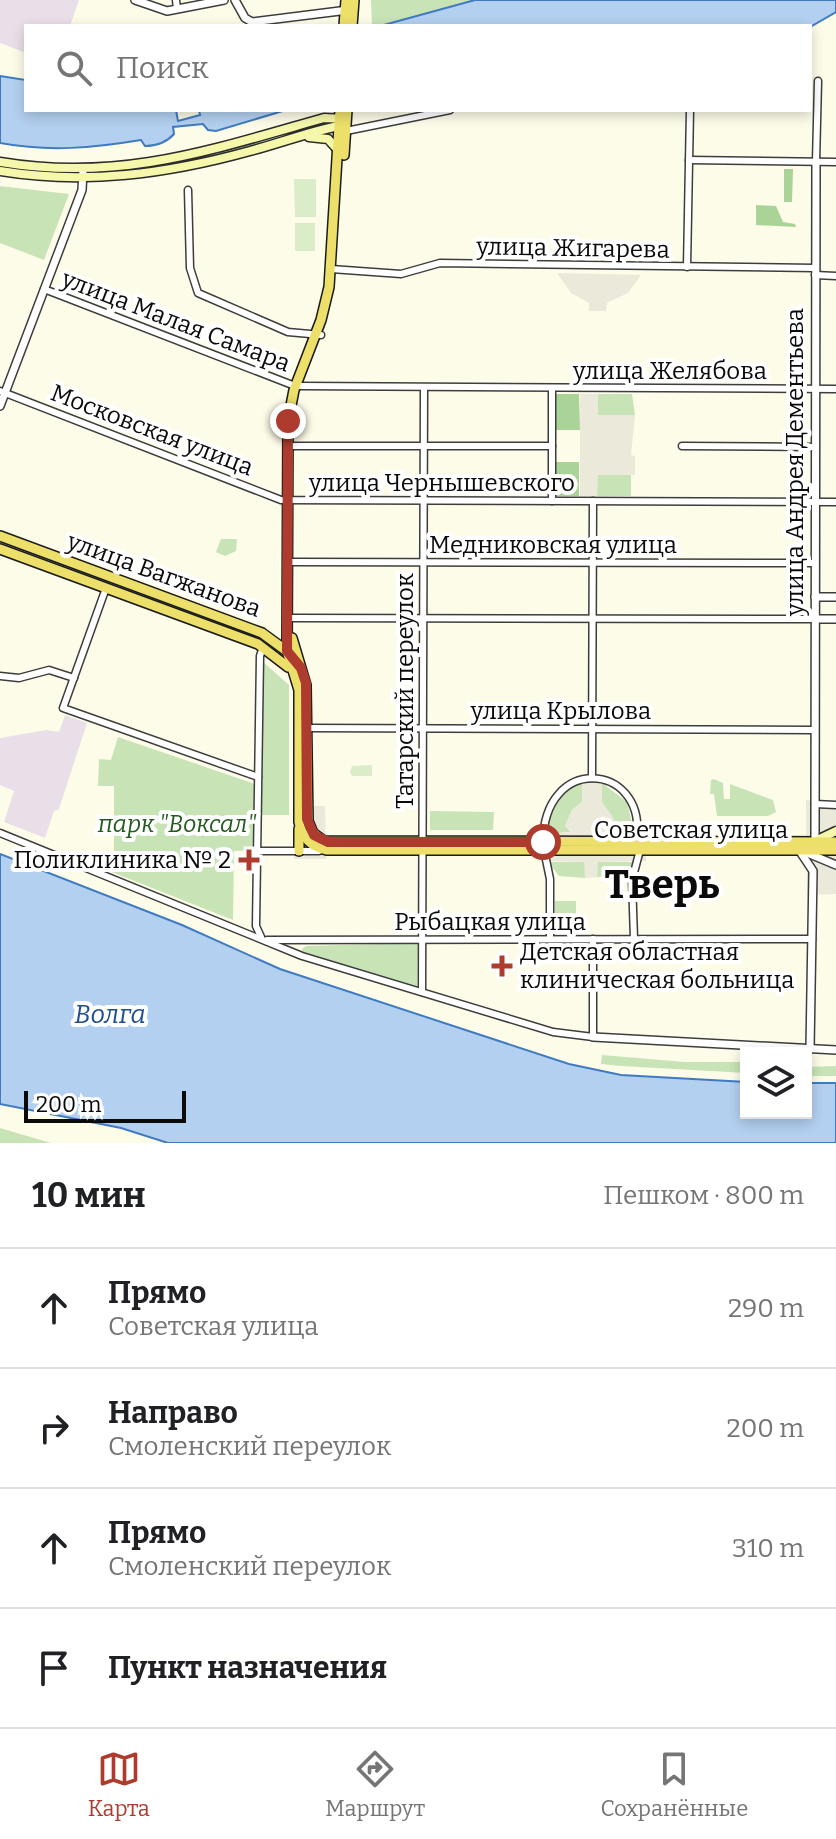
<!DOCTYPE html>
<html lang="ru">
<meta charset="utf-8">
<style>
body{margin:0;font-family:Bitter,serif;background:#f2f2f2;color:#202124}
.controls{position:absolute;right:24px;bottom:24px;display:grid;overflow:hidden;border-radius:0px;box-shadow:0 4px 12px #0003}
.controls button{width:72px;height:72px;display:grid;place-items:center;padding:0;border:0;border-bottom:2px solid #e0e0e0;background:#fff;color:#202124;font:40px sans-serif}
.scale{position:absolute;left:24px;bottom:20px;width:162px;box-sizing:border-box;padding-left:8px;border:4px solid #0a0a0a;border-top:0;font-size:22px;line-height:28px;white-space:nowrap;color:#0a0a0a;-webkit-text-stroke:6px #fff;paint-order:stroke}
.stop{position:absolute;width:24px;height:24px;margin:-18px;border:6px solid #ad3c2f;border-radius:50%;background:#fff}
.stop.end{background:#ad3c2f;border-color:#fff;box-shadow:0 2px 8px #0008}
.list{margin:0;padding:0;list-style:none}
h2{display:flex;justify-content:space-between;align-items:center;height:104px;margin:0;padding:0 32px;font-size:34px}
h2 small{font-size:26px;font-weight:400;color:#757577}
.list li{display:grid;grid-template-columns:52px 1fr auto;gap:24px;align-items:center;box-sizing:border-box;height:120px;padding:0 32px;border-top:2px solid #e0e0e0}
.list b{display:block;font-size:30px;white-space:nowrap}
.list p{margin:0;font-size:26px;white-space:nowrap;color:#757577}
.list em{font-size:26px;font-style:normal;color:#757577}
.icon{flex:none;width:44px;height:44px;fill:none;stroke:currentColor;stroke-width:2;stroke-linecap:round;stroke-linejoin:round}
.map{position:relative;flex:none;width:836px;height:1143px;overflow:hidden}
.search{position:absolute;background:#fff;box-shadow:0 4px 12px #0003;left:24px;right:24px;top:24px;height:88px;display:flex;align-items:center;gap:20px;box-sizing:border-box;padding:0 28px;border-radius:0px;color:#757577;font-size:30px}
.sheet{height:584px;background:#fff}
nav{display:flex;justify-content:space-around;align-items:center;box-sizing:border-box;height:112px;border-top:2px solid #e0e0e0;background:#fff;font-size:22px;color:#757577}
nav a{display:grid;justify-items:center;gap:4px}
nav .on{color:#ad3c2f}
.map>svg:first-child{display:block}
.industrial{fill:#e9dfe8}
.green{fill:#c8e4b7}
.forest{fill:#aad398}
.pitch{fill:#daecc8}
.plaza{fill:#ebe9da}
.water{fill:#b3d0f0;stroke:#407bc1;stroke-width:2}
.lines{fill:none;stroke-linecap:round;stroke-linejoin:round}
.minor-casing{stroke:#3d3d3d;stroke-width:9}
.tertiary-casing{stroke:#3d3d3d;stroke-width:10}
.secondary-casing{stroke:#2c2c2c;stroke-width:11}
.primary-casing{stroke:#1b1b1b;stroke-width:12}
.minor{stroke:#fff;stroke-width:6}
.tertiary{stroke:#fff;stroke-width:7}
.secondary{stroke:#f5f8aa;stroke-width:8}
.primary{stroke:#ece06a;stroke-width:9}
.route{stroke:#ad3c2f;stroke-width:10}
.poi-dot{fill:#ad3c2f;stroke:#fff;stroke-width:3}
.labels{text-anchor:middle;stroke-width:8;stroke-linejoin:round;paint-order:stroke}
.street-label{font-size:24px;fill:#0a0a0a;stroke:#fff}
.park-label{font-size:24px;font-style:italic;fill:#255b21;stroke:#fff}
.poi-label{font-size:24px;fill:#0a0a0a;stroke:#fff;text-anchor:end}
.water-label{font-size:26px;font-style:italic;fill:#204f90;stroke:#fff}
.town-label{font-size:40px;font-weight:bold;fill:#0a0a0a;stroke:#fff}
</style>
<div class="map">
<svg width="836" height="1143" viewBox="0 0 836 1143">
<rect width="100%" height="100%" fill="#fdfce9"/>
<!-- industrial -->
<g class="industrial">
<polygon points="0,0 79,0 70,26 26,26 26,53 0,43"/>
<polygon points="65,715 87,723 59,809 54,811 45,838 4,822 14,791 0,785 0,738 46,730 59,732"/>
</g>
<!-- green -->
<g class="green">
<polygon points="371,0 475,0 380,26 372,26"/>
<polygon points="300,130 300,133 188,164 94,174 188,161"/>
<polygon points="0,186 69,194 44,260 0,243"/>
<polygon points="598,394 632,394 635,415 598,415"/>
<rect x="597" y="475" width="34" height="21"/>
<polygon points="221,539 237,539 236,551 225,556 216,552"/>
<polygon points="262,661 289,685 289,815 261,815"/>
<polygon points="118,737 255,784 253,850 234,851 233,920 99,867 98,860 114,861 114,786 98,786 99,759 111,760"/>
<polygon points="714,779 723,783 724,799 730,799 730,784 773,800 776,812 768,816 717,816 714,794 710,794 711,780"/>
<path d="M582 783V802L572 810 565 826 571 832 547 834C551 810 558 793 582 783Z"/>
<polygon points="602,783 627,802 634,832 611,832 602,802"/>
<polygon points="430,811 494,812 493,830 430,830"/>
<polygon points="548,862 585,862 585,878 559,876"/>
<polygon points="597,862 635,862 623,876 597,877"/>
<rect x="555" y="901" width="21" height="31"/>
<polygon points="418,943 417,988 303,954 302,949 306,946"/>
<polygon points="602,1055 685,1062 746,1062 746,1073 621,1066 601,1064"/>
<polygon points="836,1066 836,1076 806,1076 806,1067"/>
<polygon points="0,1128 51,1143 0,1143"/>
</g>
<!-- forest -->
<g class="forest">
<polygon points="784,169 793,169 792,202 784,202"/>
<polygon points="756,205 776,206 783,222 795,224 796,227 756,225"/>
<polygon points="553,394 579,394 580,430 553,430"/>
<rect x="554" y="462" width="25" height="34"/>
</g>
<!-- pitch -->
<g class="pitch">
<polygon points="294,179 316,179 316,217 295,217"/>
<rect x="295" y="223" width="20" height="28"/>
<polygon points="372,765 372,776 352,776 350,772 352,766"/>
</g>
<!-- plaza -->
<g class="plaza">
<polygon points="557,273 641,275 628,293 607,303 606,311 589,311 589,303 571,293"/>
<polygon points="580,394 598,394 598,415 635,415 631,455 635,456 635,475 598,475 597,496 580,496"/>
<polygon points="582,783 602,783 602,802 614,819 611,832 646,834 646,861 598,862 597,877 585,878 584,862 541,861 541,834 571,832 565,826 572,810 582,802"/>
<polygon points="806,800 836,803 836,894 807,895"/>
<polygon points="294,806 325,806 326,859 294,859"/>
</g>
<!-- water -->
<g class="water">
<polygon points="475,0 836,0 836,12 810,27 380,26"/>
<path d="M0 76 26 80V110H176L178 121 200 115 199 110H286L216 131 208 130 203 124 173 127 174 134C166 143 157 146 145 146L141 140C93 148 49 152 0 143Z"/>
<polygon points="0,854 182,925 280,969 569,1064 621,1075 746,1082 746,1113 806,1113 806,1083 836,1083 836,1143 168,1143 121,1128 0,1104"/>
</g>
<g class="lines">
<defs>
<g id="minor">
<polyline points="176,0 177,9"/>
<polyline points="346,131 450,110"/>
<polyline points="689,160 836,162"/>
<polyline points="816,162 818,81"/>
<polyline points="188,190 190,268 198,293 288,332 321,335"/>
<polyline points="687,267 690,110"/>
<polyline points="331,269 401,274 440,263 815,268"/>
<polyline points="815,275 836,276"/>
<polyline points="44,289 295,386"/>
<polyline points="300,386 836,389"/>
<polyline points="0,391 281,500 836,502"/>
<polyline points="287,446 552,446"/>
<polyline points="682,446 815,447"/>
<polyline points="552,501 552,389"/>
<polyline points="291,562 815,563"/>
<polyline points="106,588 63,708 258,777"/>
<polyline points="292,618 815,619"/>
<polyline points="0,676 19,678 49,670 74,678"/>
<polyline points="307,728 815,730"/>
<polyline points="592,778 593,501"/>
<polyline points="815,804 836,805"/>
<polyline points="0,833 302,956 553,1032 593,1037 593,939"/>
<path d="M543 842C544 754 643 763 637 834"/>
<polyline points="544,850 550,879 550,939"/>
<polyline points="257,851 319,851"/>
<polyline points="261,937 256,926 260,656 263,647"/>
<polyline points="634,939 632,880 640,850"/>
<polyline points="267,940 812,939"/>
<polyline points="422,992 424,389"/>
</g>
<g id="tertiary">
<polyline points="135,0 167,11 224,0"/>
<polyline points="235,0 245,18 252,22 348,10"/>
<polyline points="0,406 82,190 83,171"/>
<polyline points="815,597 836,597"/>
<polyline points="815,619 836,619"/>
<polyline points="815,842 816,162"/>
<polyline points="799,850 813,871 810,1049"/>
<polyline points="805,852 836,865"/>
<polyline points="593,1037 836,1050"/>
</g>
<g id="secondary">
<polyline points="309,137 328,139 338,150"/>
<path d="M0 162C120 182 211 150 324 118L346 119 339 126C309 132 280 143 250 151 167 174 85 185 0 171"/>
<polyline points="815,841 836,831"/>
</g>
<g id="primary">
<polyline points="344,26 346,0"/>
<polyline points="352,26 354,0"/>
<path d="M340 110 329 287 321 320 294 390 288 421 287 651 299 690V822C302 838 311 847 327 850H836"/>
<polyline points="344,155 347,110"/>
<polyline points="0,536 262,633 288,652"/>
<polyline points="0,549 258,644 288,667"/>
<polyline points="292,638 306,685 308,821 313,833 324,841 836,842"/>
<polyline points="299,829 299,851"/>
</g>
</defs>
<!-- minor casing -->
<use href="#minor" class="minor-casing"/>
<!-- tertiary casing -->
<use href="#tertiary" class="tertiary-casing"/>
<!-- secondary casing -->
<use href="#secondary" class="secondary-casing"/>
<!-- primary casing -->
<use href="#primary" class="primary-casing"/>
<!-- minor -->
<use href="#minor" class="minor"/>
<!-- tertiary -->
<use href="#tertiary" class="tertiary"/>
<!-- secondary -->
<use href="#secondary" class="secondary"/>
<!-- primary -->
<use href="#primary" class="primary"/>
</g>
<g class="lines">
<!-- route -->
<polyline class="route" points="288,421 287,651 301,668 306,683 307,819 314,835 328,842 543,842"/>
</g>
<!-- markers -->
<g class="poi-dot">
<path d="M245 848h8v8h8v8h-8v8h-8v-8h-8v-8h8z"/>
<path d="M498 954h8v8h8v8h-8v8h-8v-8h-8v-8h8z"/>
</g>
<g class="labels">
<!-- street labels -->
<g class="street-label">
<text transform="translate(573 248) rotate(1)" y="8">улица Жигарева</text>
<text transform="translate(176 321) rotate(21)" y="8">улица Малая Самара</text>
<text x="670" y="379">улица Желябова</text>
<text transform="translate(152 430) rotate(21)" y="8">Московская улица</text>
<text transform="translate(795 462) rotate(-90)" y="8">улица Андрея Дементьева</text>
<text x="442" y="491">улица Чернышевского</text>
<text x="553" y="553">Медниковская улица</text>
<text transform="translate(164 575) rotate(20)" y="8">улица Вагжанова</text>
<text transform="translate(405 691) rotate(-90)" y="8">Татарский переулок</text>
<text x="561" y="719">улица Крылова</text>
<text x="691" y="838">Советская улица</text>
<text x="490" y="930">Рыбацкая улица</text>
</g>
<!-- park labels -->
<g class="park-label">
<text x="177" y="832">парк "Воксал"</text>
</g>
<!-- poi labels -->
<g class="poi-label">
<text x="231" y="868">Поликлиника № 2</text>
<text x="520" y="960" text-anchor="start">Детская областная<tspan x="520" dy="28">клиническая больница</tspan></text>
</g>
<!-- water labels -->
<g class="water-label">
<text x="110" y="1023">Волга</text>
</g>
<!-- town labels -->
<g class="town-label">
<text x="662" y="898">Тверь</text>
</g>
</g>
</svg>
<div class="controls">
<button><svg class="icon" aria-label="layers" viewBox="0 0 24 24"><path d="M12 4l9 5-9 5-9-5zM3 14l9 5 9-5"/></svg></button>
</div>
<div class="scale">200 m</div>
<div class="stop" style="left:543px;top:842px"></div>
<div class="stop end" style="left:288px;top:421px"></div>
<div class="search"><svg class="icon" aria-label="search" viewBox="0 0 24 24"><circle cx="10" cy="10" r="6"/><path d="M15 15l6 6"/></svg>Поиск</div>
</div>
<section class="sheet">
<h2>10 мин<small>Пешком · 800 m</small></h2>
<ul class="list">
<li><svg class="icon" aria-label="ahead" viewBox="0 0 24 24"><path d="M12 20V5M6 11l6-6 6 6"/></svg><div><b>Прямо</b><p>Советская улица</p></div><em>290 m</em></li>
<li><svg class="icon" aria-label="right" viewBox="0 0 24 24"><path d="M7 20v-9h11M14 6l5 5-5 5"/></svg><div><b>Направо</b><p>Смоленский переулок</p></div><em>200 m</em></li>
<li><svg class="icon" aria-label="ahead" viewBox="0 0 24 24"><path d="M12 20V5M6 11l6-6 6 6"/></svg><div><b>Прямо</b><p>Смоленский переулок</p></div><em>310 m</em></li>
<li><svg class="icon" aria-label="arrive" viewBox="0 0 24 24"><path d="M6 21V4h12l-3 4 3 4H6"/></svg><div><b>Пункт назначения</b></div></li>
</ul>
</section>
<nav>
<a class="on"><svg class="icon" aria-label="map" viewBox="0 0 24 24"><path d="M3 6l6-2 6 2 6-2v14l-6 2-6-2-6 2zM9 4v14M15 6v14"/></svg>Карта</a>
<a><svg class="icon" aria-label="directions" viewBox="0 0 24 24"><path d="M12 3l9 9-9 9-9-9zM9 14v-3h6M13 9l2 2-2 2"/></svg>Маршрут</a>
<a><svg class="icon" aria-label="saved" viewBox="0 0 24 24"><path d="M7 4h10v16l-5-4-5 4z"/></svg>Сохранённые</a>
</nav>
